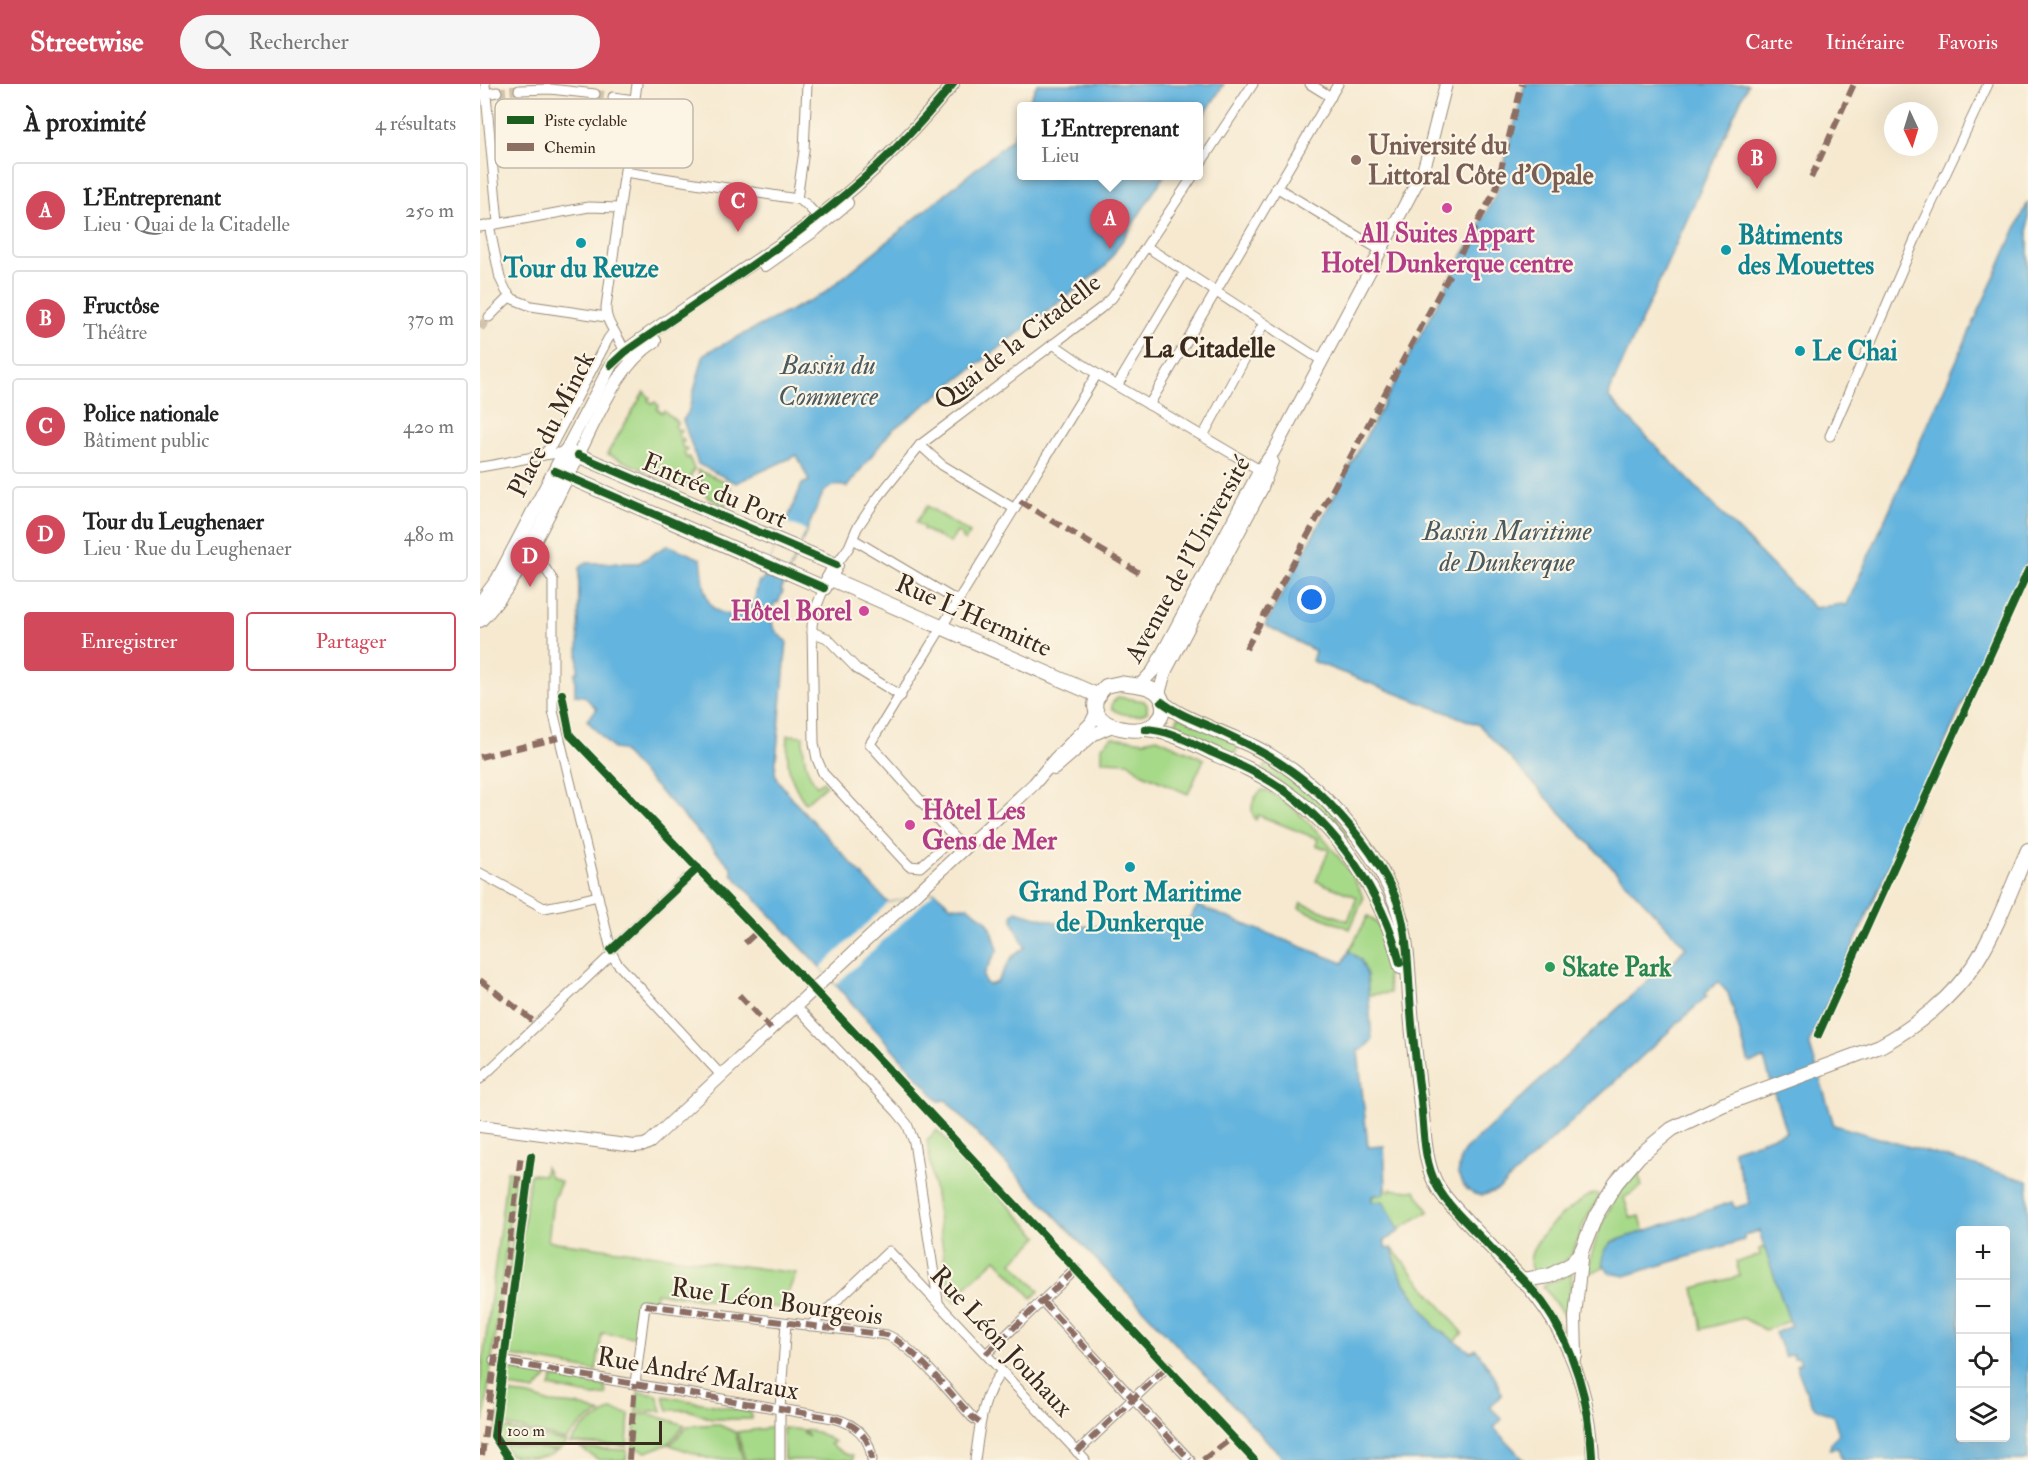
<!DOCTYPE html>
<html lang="fr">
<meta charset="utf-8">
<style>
body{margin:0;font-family:"IM FELL Double Pica",serif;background:#f6f6f6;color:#222}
.controls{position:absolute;right:18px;bottom:18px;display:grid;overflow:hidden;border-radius:6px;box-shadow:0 6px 24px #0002}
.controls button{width:54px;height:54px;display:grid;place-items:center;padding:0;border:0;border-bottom:2px solid #e0e0e0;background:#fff;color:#222;font:30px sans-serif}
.compass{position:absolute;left:1404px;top:18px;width:54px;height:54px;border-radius:50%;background:#fff;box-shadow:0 6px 24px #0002;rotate:176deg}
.scale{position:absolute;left:18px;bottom:15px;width:164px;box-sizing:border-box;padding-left:6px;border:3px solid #3b2a1e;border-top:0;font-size:16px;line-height:21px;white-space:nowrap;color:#3b2a1e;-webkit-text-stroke:4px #fcf5e5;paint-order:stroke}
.you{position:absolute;left:832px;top:516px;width:21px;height:21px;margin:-15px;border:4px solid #fff;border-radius:50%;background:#1a73e8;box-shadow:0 0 0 9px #1a73e833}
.badge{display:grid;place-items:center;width:39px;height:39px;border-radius:50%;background:#d1495b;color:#fff;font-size:20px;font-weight:700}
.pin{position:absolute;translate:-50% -50px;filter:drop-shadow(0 2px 3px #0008)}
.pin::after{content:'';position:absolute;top:32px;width:21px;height:18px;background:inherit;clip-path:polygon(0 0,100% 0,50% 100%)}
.popup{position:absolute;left:537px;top:18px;width:186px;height:78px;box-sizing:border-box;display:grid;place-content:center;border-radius:6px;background:#fff;filter:drop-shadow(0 2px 4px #0005);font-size:20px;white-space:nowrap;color:#767676}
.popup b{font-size:22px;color:#222}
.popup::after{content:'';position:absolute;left:50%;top:100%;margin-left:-12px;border:12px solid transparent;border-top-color:#fff}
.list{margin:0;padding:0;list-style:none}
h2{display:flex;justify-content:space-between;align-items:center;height:78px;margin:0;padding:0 24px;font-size:26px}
h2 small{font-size:20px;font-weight:400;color:#767676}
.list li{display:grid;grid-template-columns:39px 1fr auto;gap:18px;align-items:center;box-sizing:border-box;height:96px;margin:0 12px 12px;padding:0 12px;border:2px solid #e0e0e0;border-radius:6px}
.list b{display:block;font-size:22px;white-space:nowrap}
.list p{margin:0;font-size:20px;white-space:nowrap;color:#767676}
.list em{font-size:20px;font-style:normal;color:#767676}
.actions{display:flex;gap:12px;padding:18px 24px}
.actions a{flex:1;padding:14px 0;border:2px solid #d1495b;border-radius:6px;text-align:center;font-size:21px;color:#d1495b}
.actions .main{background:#d1495b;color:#fff}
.icon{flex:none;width:33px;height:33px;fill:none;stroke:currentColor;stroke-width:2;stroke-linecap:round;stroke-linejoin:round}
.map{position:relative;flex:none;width:1548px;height:1376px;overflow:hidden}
header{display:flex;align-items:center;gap:36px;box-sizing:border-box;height:84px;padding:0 30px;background:#d1495b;color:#fff}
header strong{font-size:28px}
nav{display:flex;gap:33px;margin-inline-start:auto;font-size:21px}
.search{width:420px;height:54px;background:#f6f6f6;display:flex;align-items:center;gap:15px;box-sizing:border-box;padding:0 21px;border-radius:33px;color:#767676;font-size:22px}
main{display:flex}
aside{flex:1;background:#fff}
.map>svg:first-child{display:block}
.green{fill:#a6d988;stroke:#708253;stroke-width:1.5}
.water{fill:#63b4de;stroke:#4f6f7e;stroke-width:1.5;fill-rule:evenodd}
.pier{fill:#f6e9d0}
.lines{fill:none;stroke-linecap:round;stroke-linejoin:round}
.minor-tunnel{stroke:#d1c3ac;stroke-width:9;stroke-dasharray:9 4.5;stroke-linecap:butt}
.minor-casing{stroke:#988a77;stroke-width:11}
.tertiary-casing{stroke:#988a77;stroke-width:14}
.secondary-casing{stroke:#988a77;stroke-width:16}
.minor{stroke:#fff;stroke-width:9}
.tertiary{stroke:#fff;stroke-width:12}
.secondary{stroke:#fff;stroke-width:14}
.quiet{stroke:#8d6e63;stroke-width:6;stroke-dasharray:12 6;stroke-linecap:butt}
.cycleway-casing{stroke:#fcf5e5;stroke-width:11}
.cycleway{stroke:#1b5e20;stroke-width:8}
.education-dot{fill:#8d6e63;stroke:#fcf5e5;stroke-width:2}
.hotel-dot{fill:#d1479c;stroke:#fcf5e5;stroke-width:2}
.culture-dot{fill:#0f9aa8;stroke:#fcf5e5;stroke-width:2}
.leisure-dot{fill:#2e9e5b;stroke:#fcf5e5;stroke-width:2}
.labels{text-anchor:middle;stroke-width:4.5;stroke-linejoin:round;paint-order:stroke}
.education-label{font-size:26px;font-weight:bold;fill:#785e54;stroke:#fcf5e5;text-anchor:start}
.hotel-label{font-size:26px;font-weight:bold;fill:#b23c85;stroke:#fcf5e5}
.culture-label{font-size:26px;font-weight:bold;fill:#0d838f;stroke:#fcf5e5;text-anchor:start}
.street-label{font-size:26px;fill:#3b2a1e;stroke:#fcf5e5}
.leisure-label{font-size:26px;font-weight:bold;fill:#27864d;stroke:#fcf5e5;text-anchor:start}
.neighbourhood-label{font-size:27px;font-weight:bold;fill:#3b2a1e;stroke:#fcf5e5}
.water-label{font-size:27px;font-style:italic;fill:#495a61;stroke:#fcf5e5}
.key{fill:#fcf5e5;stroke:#c2b8a9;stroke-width:1.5}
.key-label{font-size:16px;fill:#3b2a1e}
</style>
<header>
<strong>Streetwise</strong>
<div class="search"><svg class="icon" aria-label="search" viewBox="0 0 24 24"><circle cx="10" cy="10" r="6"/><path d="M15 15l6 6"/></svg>Rechercher</div>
<nav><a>Carte</a><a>Itinéraire</a><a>Favoris</a></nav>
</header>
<main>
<aside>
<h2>À proximité<small>4 résultats</small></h2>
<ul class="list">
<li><span class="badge">A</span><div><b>L'Entreprenant</b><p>Lieu · Quai de la Citadelle</p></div><em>250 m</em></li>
<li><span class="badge">B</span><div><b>Fructôse</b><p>Théâtre</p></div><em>370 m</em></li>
<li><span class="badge">C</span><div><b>Police nationale</b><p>Bâtiment public</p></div><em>420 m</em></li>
<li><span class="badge">D</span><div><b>Tour du Leughenaer</b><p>Lieu · Rue du Leughenaer</p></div><em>480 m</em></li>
</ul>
<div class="actions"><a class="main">Enregistrer</a><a>Partager</a></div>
</aside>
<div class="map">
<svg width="1548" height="1376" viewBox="0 0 1548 1376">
<rect width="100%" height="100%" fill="#fcf5e5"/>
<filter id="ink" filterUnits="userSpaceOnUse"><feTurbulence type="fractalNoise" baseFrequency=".0167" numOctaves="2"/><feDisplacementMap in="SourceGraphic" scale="12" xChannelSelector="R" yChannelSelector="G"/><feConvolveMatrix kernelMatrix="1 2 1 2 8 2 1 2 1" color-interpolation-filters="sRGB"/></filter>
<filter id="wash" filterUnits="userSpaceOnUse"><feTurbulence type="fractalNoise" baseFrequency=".008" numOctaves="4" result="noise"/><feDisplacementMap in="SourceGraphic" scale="24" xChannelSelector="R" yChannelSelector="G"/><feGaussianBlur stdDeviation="1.35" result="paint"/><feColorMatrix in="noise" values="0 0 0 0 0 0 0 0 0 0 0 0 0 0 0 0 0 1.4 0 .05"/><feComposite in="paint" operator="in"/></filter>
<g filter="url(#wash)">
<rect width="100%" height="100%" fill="#f6e9d0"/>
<!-- green -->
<g class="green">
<polygon points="164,308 170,314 168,316 172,320 175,318 179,322 177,325 182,329 184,327 198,339 195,341 197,346 200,345 201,348 198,350 200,355 203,354 204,358 201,359 203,364 206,364 207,367 204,368 206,374 209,373 214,385 205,404 127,370"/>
<polygon points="217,386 249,399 251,409 245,422 227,413"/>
<polygon points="447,422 490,449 485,457 482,455 483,452 477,448 470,459 443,445 443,443 436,438"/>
<path d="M638 613 664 617 667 621V628C659 634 638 631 632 624V619Z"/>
<polygon points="699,632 759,660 753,674 692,646"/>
<path d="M308 651 323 652C323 670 325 687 337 702L343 697 346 701 325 719C308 693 306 681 308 651Z"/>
<polygon points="632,653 664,657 677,654 724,675 708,710 663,690 648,678 622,677 622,662"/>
<polygon points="792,678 849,723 869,752 865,755 784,686 786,680"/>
<path d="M782 706C810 709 878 789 883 815L870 845 819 824 821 819 868 837 877 813 836 797 849 766 836 761 838 755 778 731 776 736C768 726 773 713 782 706Z"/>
<path d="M888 832C904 840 909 868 912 885L907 893 910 909 888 911 887 891 869 867Z"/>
<polygon points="457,1046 559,1153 532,1178 559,1207 552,1214 516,1175 481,1207 484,1210 476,1218 470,1214 447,1056"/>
<polygon points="65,1083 70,1093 81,1098 73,1116 68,1157 316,1189 302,1224 176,1209 175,1216 163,1215 161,1229 157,1229 154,1253 122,1249 116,1287 27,1271 50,1090 64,1091"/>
<polygon points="27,1087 36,1088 4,1337 0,1337 0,1300"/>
<path d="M1157 1087 1162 1102 1144 1114 1151 1134 1160 1132 1164 1148 1132 1158 1123 1180 1125 1183 1107 1190C1116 1147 1128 1120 1157 1087Z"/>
<polygon points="41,1091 46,1092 32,1200 27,1200"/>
<polygon points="906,1103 907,1107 910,1107 910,1105 930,1107 935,1106 949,1127 918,1146 892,1118 892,1112 903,1110"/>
<path d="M1114 1109 1118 1110V1116L1105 1137 1092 1170C1083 1181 1066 1188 1052 1187 1040 1159 1093 1120 1114 1109Z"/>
<polygon points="1285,1163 1310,1237 1285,1246 1263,1234 1222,1245 1214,1204 1260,1192 1256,1178 1280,1171 1279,1165"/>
<polygon points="912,1164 983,1249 975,1257 955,1243 925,1199 918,1186"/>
<polygon points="1092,1189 1087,1236 1063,1202"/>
<polygon points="25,1285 68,1292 55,1307 23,1302"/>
<polygon points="73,1293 125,1302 126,1311 114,1312 70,1303"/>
<polygon points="158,1308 177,1311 182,1327 156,1327"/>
<polygon points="22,1309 50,1312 70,1319 97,1321 121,1329 103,1339 86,1356 18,1339"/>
<polygon points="183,1312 271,1328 272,1335 232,1335 208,1326 188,1326"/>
<polygon points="131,1326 149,1330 147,1362 90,1359 104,1342"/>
<polygon points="156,1330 170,1330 205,1341 188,1360 166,1368 153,1363"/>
<polygon points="237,1340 255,1348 263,1376 230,1375 190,1361 208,1342"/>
<polygon points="17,1342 87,1358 79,1366 20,1358 16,1351"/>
<polygon points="297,1343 297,1376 265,1376 257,1348"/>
<path d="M303 1344 323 1346 324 1350 329 1353 324 1346 337 1348 355 1358 350 1360C358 1364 363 1372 373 1371V1376H304Z"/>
<path d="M22 1360 77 1367C64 1376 46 1373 30 1371Z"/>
<polygon points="101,1364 147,1366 146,1376 119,1376"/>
</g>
<!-- water -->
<g class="water">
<polygon points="557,0 744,0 719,39 718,22 547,22"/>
<path d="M1045 0H1268L1137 291 1130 307 1129 314 1334 524 1362 520 1366 522 1548 118V476L1329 959 1354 1041 1548 1097V1376H1362L1358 1364 1350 1365 1351 1359 1359 1349 1353 1332 1335 1324 1329 1315 1316 1281 1321 1279 1318 1273 1314 1274 1313 1270 1305 1273 1295 1249 1311 1242 1279 1147 1264 1151V1156L1145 1192 1130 1189 1123 1180 1124 1167 1132 1158 1252 1118 1255 1124 1270 1119 1253 1066 1306 1048 1284 975 1269 979 1248 909 1238 898 1225 909 1227 912 1019 1105C999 1116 987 1112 978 1091L981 1072 985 1066 1177 888 1193 878 1206 863 999 641 832 577 835 567 785 541 1017 108ZM1480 1146H1526V1354H1480Z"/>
<path d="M541 35 542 92H684L625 183 411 347 367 403C356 400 351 401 343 409L301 506 303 507 298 519 295 518C288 535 291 547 307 557L295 688 297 695 313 716 408 819 455 808 471 822 488 823 506 836 511 844 518 865 503 891 505 898 509 901 517 898 532 873 545 863 533 838 532 831 536 827 590 842 637 843 653 838 709 835 718 822 863 879 869 867 881 876 887 891 892 956 882 966H878L888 1063 904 1062 906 1103 903 1110 892 1112V1118L903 1117 920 1147 904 1157 906 1165 912 1164 918 1186 925 1199 955 1243 991 1268 996 1265 1014 1291 1022 1310 1010 1323 1022 1335 1014 1344 1044 1376H805L466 1016 459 1017 338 881 252 790V784L141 666 133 665 107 636 117 625 104 612 95 611V589L98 588 99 484 105 479H159L188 461 221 475C223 488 223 504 228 516 235 533 260 536 271 522 277 514 275 507 279 497L282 498 322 400 329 397 317 371 256 399 218 380 203 336 208 329 224 270 343 210 532 55Z"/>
</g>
<!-- pier -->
<g class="pier">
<polygon points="306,438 326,446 304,498 285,490"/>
<polygon points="455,808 356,901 340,884 408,819"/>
</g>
</g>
<g filter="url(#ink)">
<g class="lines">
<!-- minor-tunnel -->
<g class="minor-tunnel">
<polyline points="17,8 39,6"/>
<polyline points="115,10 133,13"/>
<polyline points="0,244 9,233"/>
</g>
<defs>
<g id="minor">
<polyline points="5,0 18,139"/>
<polyline points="830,0 851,13"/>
<polyline points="39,6 70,5 115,10"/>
<polyline points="0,11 17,8"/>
<polyline points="133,13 154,16"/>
<polyline points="718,83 773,0"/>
<polyline points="145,88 317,115 326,120 338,133"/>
<polyline points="796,103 900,166"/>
<polyline points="317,115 324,67 327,0"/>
<polyline points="9,141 20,194 26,207 33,215 51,222 126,233"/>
<polyline points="0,143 109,123 139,124"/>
<polyline points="667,163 841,276"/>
<polyline points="9,233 30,212"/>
<polyline points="573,260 617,290 783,388"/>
<path d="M145 272C143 253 125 243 126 223L157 0"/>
<polyline points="637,302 705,188"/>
<polyline points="669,321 858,0"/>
<polyline points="723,352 784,239"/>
<polyline points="1350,352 1440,144 1508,0"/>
<polyline points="440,361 462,381 535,425"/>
<polyline points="63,371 72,361 128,255 134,247"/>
<path d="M0 383C29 379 56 371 85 368"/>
<polyline points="373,455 479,518"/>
<polyline points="41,472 65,484 73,496 73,627 132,870 137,879 241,991"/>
<polyline points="356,481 369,463 377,444 396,416 440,361 621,224 632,214 713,92"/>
<polyline points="344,504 334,529 332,542 334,659 337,675 343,689 429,782 440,783 473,754"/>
<polyline points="332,548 347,554 377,585 421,612"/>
<polyline points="484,765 390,660 617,290"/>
<polyline points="0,789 64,824 85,820 118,812"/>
<polyline points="131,866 207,794"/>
<polyline points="316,922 417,1028 427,1040 434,1058 458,1217"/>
<polyline points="0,995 132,870"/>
<polyline points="562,1217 710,1376"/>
<polyline points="330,1242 409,1167 605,1376"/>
<polyline points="506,1270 596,1185"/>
<path d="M14 1276 353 1334C376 1340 390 1352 392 1376"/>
<path d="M155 1300 165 1221 407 1251C432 1261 472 1311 492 1333L500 1339"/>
<polyline points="597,1368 688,1282"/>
<polyline points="300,1376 300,1325 306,1239"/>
<path d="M495 1376C499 1349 502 1308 522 1288"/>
</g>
<g id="tertiary">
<polyline points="285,181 336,145 367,119"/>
<path d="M85 368 131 281 137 273C194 230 256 192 314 151 374 109 427 56 473 0"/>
<path d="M98 371C119 330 136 283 175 257"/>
<polyline points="659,602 673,587 780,386 794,367 943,87 949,67 966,0"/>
<polyline points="679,610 685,588 781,406 792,377"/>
<polyline points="574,685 614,650 632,642"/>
<polyline points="0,1042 154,1062 164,1061 170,1058 554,700 575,675 611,639 617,627"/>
<path d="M1042 1196C1087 1245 1111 1309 1113 1376"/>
<polyline points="1096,1272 1095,1233 1102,1167"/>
</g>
<g id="secondary">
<polyline points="349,494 619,612"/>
<polyline points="0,520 18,496 85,368 95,370 356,481 344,504 75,387"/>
<path d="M0 536C43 491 68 426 98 371"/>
<path d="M640 599C655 602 680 600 683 620 688 666 582 644 626 602Z"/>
<path d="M682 618C702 635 747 650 772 662 821 686 861 727 891 771 929 827 926 863 931 927 933 959 938 991 941 1022 944 1047 944 1075 955 1098 963 1115 977 1126 989 1140 1007 1159 1025 1177 1042 1196L1069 1192 1092 1180 1102 1166 1116 1131 1136 1099 1159 1072 1192 1045 1242 1021 1400 962C1437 942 1473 913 1496 878 1517 845 1532 802 1548 766"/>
<path d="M665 645C691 647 713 660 737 671 758 680 779 689 798 702 860 743 904 811 921 883"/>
</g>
</defs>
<!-- minor casing -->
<use href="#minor" class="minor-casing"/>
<!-- tertiary casing -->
<use href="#tertiary" class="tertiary-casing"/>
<!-- secondary casing -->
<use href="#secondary" class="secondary-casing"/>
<!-- minor -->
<use href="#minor" class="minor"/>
<!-- tertiary -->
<use href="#tertiary" class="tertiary"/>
<!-- secondary -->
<use href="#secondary" class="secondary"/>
<!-- quiet -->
<g class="quiet">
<polyline points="1331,94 1374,0"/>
<polyline points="540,417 661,490"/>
<polyline points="766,565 1016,105 1042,0"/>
<polyline points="0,673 79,654"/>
<polyline points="265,859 278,847"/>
<polyline points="0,896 57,940"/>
<polyline points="259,911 291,945"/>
<polyline points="562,1217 710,1376"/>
<path d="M165 1221 407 1251C432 1261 472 1311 492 1333L500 1339"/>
<polyline points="506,1270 596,1185"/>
<path d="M14 1276 353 1334C376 1340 390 1352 392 1376"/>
<polyline points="597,1368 688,1282"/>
<polyline points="2,1372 41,1071"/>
<polyline points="149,1376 155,1300"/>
<polyline points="723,1376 753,1353"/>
</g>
<defs>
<g id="cycleway">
<path d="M131 281 145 268C213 220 285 176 350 123 396 86 437 45 473 0"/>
<polyline points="98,371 356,481"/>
<polyline points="75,387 344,504"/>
<polyline points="82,610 90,651 339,911 774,1376"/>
<path d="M682 618C698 631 721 638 740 647 781 666 817 686 848 718 875 746 903 781 917 817 929 853 928 891 931 928 933 957 937 986 941 1016 944 1044 943 1077 957 1102 970 1126 994 1145 1012 1165 1029 1182 1048 1199 1063 1219 1094 1262 1110 1320 1112 1372"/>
<path d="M665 645C690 646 710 658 733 669 755 679 778 688 798 702 858 743 902 809 920 879"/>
<polyline points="131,866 218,784"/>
<polyline points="1338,951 1548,487"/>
<polyline points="29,1375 14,1352 51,1072"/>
</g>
</defs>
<!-- cycleway casing -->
<use href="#cycleway" class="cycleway-casing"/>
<!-- cycleway -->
<use href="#cycleway" class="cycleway"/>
</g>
</g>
<!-- markers -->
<circle class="education-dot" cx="876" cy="76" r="6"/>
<g class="hotel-dot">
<circle cx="967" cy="124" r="6"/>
<circle cx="384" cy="527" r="6"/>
<circle cx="430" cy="741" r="6"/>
</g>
<g class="culture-dot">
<circle cx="101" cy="159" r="6"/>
<circle cx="1246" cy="166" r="6"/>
<circle cx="1320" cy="267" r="6"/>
<circle cx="650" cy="783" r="6"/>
</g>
<circle class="leisure-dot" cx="1070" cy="883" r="6"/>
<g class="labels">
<!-- education labels -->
<g class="education-label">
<text x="888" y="70">Université du<tspan x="888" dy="30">Littoral Côte d'Opale</tspan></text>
</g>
<!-- hotel labels -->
<g class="hotel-label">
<text x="967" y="158">All Suites Appart<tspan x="967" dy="30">Hotel Dunkerque centre</tspan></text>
<text x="372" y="536" text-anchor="end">Hôtel Borel</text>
<text x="442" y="735" text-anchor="start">Hôtel Les<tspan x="442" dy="30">Gens de Mer</tspan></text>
</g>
<!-- culture labels -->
<g class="culture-label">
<text x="1258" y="160">Bâtiments<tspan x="1258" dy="30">des Mouettes</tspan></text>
<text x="101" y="193" text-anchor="middle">Tour du Reuze</text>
<text x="1332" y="276">Le Chai</text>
<text x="650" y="817" text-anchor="middle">Grand Port Maritime<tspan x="650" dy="30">de Dunkerque</tspan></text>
</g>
<!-- street labels -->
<g class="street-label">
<text transform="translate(537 257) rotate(-38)" y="9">Quai de la Citadelle</text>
<text transform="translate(71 340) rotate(-63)" y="9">Place du Minck</text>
<text transform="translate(235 406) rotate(23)" y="9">Entrée du Port</text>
<text transform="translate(707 475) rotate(-61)" y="9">Avenue de l'Université</text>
<text transform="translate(494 531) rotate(24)" y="9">Rue L'Hermitte</text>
<text transform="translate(297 1217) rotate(8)" y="9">Rue Léon Bourgeois</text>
<text transform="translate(522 1257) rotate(47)" y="9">Rue Léon Jouhaux</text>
<text transform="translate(218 1289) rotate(10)" y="9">Rue André Malraux</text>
</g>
<!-- leisure labels -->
<g class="leisure-label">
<text x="1082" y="892">Skate Park</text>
</g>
<!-- neighbourhood labels -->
<g class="neighbourhood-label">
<text x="729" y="273">La Citadelle</text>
</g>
<!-- water labels -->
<g class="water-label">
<text x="348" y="290">Bassin du<tspan x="348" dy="31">Commerce</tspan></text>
<text x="1027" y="456">Bassin Maritime<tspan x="1027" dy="31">de Dunkerque</tspan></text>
</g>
</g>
<!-- legend -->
<rect x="15" y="15" width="198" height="69" rx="9" class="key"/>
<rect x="27" y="32" width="27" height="8" fill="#1b5e20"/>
<rect x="27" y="59" width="27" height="8" fill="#8d6e63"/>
<g class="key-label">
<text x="64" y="42">Piste cyclable</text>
<text x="64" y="69">Chemin</text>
</g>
</svg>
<div class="controls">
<button>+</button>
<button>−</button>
<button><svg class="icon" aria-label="locate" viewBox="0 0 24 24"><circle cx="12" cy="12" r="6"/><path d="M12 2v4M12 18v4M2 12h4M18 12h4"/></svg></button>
<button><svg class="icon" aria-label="layers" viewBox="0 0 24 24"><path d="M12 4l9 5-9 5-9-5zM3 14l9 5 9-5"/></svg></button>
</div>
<svg class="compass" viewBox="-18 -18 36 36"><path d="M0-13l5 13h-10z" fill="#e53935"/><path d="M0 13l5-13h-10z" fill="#767676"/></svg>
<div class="scale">100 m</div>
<div class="you"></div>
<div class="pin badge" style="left:630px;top:165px">A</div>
<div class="popup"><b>L'Entreprenant</b>Lieu</div>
<div class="pin badge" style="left:1277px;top:105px">B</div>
<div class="pin badge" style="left:258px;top:148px">C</div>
<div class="pin badge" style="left:50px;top:503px">D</div>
</div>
</main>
